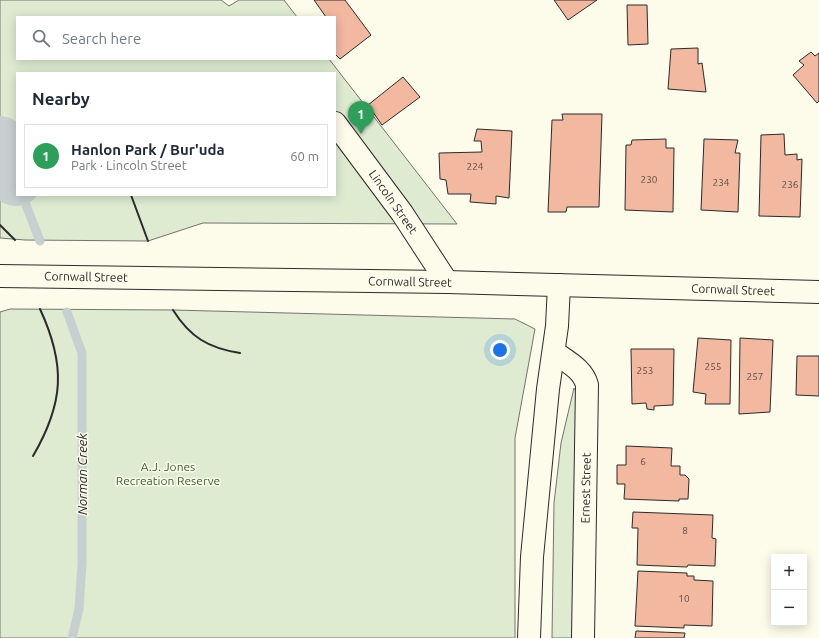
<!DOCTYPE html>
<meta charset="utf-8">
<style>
body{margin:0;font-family:Ubuntu,sans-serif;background:#f2f2f3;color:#1f2937}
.controls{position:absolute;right:12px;bottom:12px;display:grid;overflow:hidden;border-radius:0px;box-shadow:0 2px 10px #0003}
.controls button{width:36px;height:36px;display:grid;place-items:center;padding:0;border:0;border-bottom:1px solid #e0e1e3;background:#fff;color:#1f2937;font:20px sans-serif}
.you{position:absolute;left:500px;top:350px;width:14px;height:14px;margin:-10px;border:3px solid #fff;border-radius:50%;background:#1a73e8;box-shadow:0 0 0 6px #1a73e833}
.badge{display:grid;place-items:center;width:26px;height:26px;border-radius:50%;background:#c62828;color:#fff;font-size:13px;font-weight:700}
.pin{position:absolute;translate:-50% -33px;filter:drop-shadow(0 1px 2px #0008)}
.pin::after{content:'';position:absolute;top:21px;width:14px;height:12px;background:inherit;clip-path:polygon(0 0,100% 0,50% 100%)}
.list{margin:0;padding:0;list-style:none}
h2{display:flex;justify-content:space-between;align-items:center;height:52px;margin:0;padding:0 16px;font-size:17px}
h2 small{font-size:13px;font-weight:400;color:#747a83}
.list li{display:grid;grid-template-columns:26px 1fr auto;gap:12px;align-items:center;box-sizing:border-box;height:64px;margin:0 8px 8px;padding:0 8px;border:1px solid #e0e1e3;border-radius:0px}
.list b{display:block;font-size:15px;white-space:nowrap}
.list p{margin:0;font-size:13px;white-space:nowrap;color:#747a83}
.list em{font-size:13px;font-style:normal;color:#747a83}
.icon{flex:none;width:22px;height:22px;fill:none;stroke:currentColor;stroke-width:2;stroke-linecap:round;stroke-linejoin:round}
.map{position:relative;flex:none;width:819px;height:638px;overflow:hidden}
.search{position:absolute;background:#fff;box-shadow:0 2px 10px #0003;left:16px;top:16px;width:320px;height:44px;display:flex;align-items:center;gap:10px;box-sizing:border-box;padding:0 14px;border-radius:0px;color:#747a83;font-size:15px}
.panel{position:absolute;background:#fff;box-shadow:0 2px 10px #0003;left:16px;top:72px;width:320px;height:124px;border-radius:0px}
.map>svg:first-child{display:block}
.green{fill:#deebd1;stroke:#74746e;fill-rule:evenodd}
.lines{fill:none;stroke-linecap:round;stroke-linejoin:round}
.stream{stroke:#c7d0d0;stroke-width:9}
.river{stroke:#c7d0d0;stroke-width:54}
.building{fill:#f2b8a0;stroke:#2b2b2b}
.minor-casing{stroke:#2b2b2b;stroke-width:24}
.major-casing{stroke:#2b2b2b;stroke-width:24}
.minor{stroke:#fdfbea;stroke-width:22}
.major{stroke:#fdfbea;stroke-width:22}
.wall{stroke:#2b2b2b;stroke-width:2}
.labels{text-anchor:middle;stroke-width:3;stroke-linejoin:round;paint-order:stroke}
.number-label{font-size:10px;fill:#5d4e48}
.street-label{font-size:12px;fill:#2b2b2b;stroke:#fdfbea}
.park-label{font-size:12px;fill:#34623c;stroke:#fdfbea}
.water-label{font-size:13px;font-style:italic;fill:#2b2b2b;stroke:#fdfbea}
</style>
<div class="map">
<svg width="819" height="638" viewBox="0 0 819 638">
<rect width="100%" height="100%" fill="#fdfbea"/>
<!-- green -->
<g class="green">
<path d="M0 0H221L229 6 239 0H284L297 17H17V59H329L457 224 203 223 148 241 25 240 0 238ZM17 73H335V195H17Z"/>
<polygon points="10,309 173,310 515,319 535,329 515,438 515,638 0,638 0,312"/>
<polygon points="574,388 577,393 573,638 552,638 554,503 561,443"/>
</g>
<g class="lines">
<!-- stream -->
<g class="stream">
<polyline points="16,179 17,181"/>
<polyline points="22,195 40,241"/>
<polyline points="67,312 82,353 82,564 79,609 72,638"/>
</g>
<!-- river -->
<polyline class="river" points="0,143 16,179"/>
</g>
<!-- building -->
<g class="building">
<polygon points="314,0 345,0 371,35 340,59 335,54 335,17 326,17"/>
<polygon points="554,0 597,0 568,20"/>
<polygon points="627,5 647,5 648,44 628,45"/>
<polygon points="698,48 698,64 702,63 706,92 668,89 671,49"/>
<polygon points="811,52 815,56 819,53 819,101 817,103 793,75 804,65 799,61"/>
<polygon points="403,77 420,97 382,125 368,105"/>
<polygon points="562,114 602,114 599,207 567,207 566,212 548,212 552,120 563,120"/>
<polygon points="477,129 512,131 509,198 496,196 496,204 470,202 471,194 448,194 446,180 440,179 439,153 482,152 481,141 474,141"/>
<polygon points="784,134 785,155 797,154 797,160 802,159 800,217 759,216 761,135"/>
<polygon points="666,139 666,148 674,148 673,212 625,210 626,145 631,145 632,140"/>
<polygon points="704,139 738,140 735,153 740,153 738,212 701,210"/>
<polygon points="698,338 731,340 730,404 705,404 706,394 693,392"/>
<polygon points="740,338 773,340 770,412 739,414"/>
<polygon points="631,349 674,349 673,405 654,406 654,410 647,409 646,403 632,404"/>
<polygon points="797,356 819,356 819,396 796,395"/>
<polygon points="626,446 672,448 671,466 680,466 680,475 685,475 689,479 688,499 679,499 679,501 624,499 625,484 617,484 617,465 626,465"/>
<polygon points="633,512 713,515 712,538 716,539 715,566 688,565 687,567 637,565 638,528 632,528"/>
<polygon points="638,571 687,573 687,576 694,576 694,580 713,581 712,626 684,625 684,628 635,626"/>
<polygon points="636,631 685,633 684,638 635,638"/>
</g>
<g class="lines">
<defs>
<g id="minor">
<polyline points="335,123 402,213 447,282"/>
<path d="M554 352C566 361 583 369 587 385L583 638"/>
<polyline points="529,638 532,557 548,389 557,326 559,285"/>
</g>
<polyline id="major" points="0,276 447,282 819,292"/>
</defs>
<!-- minor casing -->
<use href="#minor" class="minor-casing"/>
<!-- major casing -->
<use href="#major" class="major-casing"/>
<!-- minor -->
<use href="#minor" class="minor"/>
<!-- major -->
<use href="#major" class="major"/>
<!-- wall -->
<g class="wall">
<polyline points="131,195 148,241"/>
<polyline points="0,225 15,240"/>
<path d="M173 310C190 337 208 348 240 353"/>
<path d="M33 456C64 403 66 365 40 309"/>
</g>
</g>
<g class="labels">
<!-- number labels -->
<g class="number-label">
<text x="475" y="170">224</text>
<text x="649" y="183">230</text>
<text x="721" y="186">234</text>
<text x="790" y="188">236</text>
<text x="713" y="370">255</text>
<text x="645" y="374">253</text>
<text x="755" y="380">257</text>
<text x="643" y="465">6</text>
<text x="685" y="534">8</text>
<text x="684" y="602">10</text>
</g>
<!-- street labels -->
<g class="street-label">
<text transform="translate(393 202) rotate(55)" y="4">Lincoln Street</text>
<text transform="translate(86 277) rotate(1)" y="4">Cornwall Street</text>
<text transform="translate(410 282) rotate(1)" y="4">Cornwall Street</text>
<text transform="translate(733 290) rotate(2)" y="4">Cornwall Street</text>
<text transform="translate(586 488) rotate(-89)" y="4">Ernest Street</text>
</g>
<!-- park labels -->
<g class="park-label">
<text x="168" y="471">A.J. Jones<tspan x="168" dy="14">Recreation Reserve</tspan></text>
</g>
<!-- water labels -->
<g class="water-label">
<text transform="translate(82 474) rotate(-90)" y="5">Norman Creek</text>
</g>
</g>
</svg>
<div class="controls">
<button>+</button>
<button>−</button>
</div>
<div class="you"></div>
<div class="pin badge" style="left:361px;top:134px;background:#2e9e5b">1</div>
<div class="search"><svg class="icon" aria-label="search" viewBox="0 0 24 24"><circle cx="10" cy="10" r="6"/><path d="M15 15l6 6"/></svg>Search here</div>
<section class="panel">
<h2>Nearby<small></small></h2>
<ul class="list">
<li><span class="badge" style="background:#2e9e5b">1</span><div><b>Hanlon Park / Bur'uda</b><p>Park · Lincoln Street</p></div><em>60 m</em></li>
</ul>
</section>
</div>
